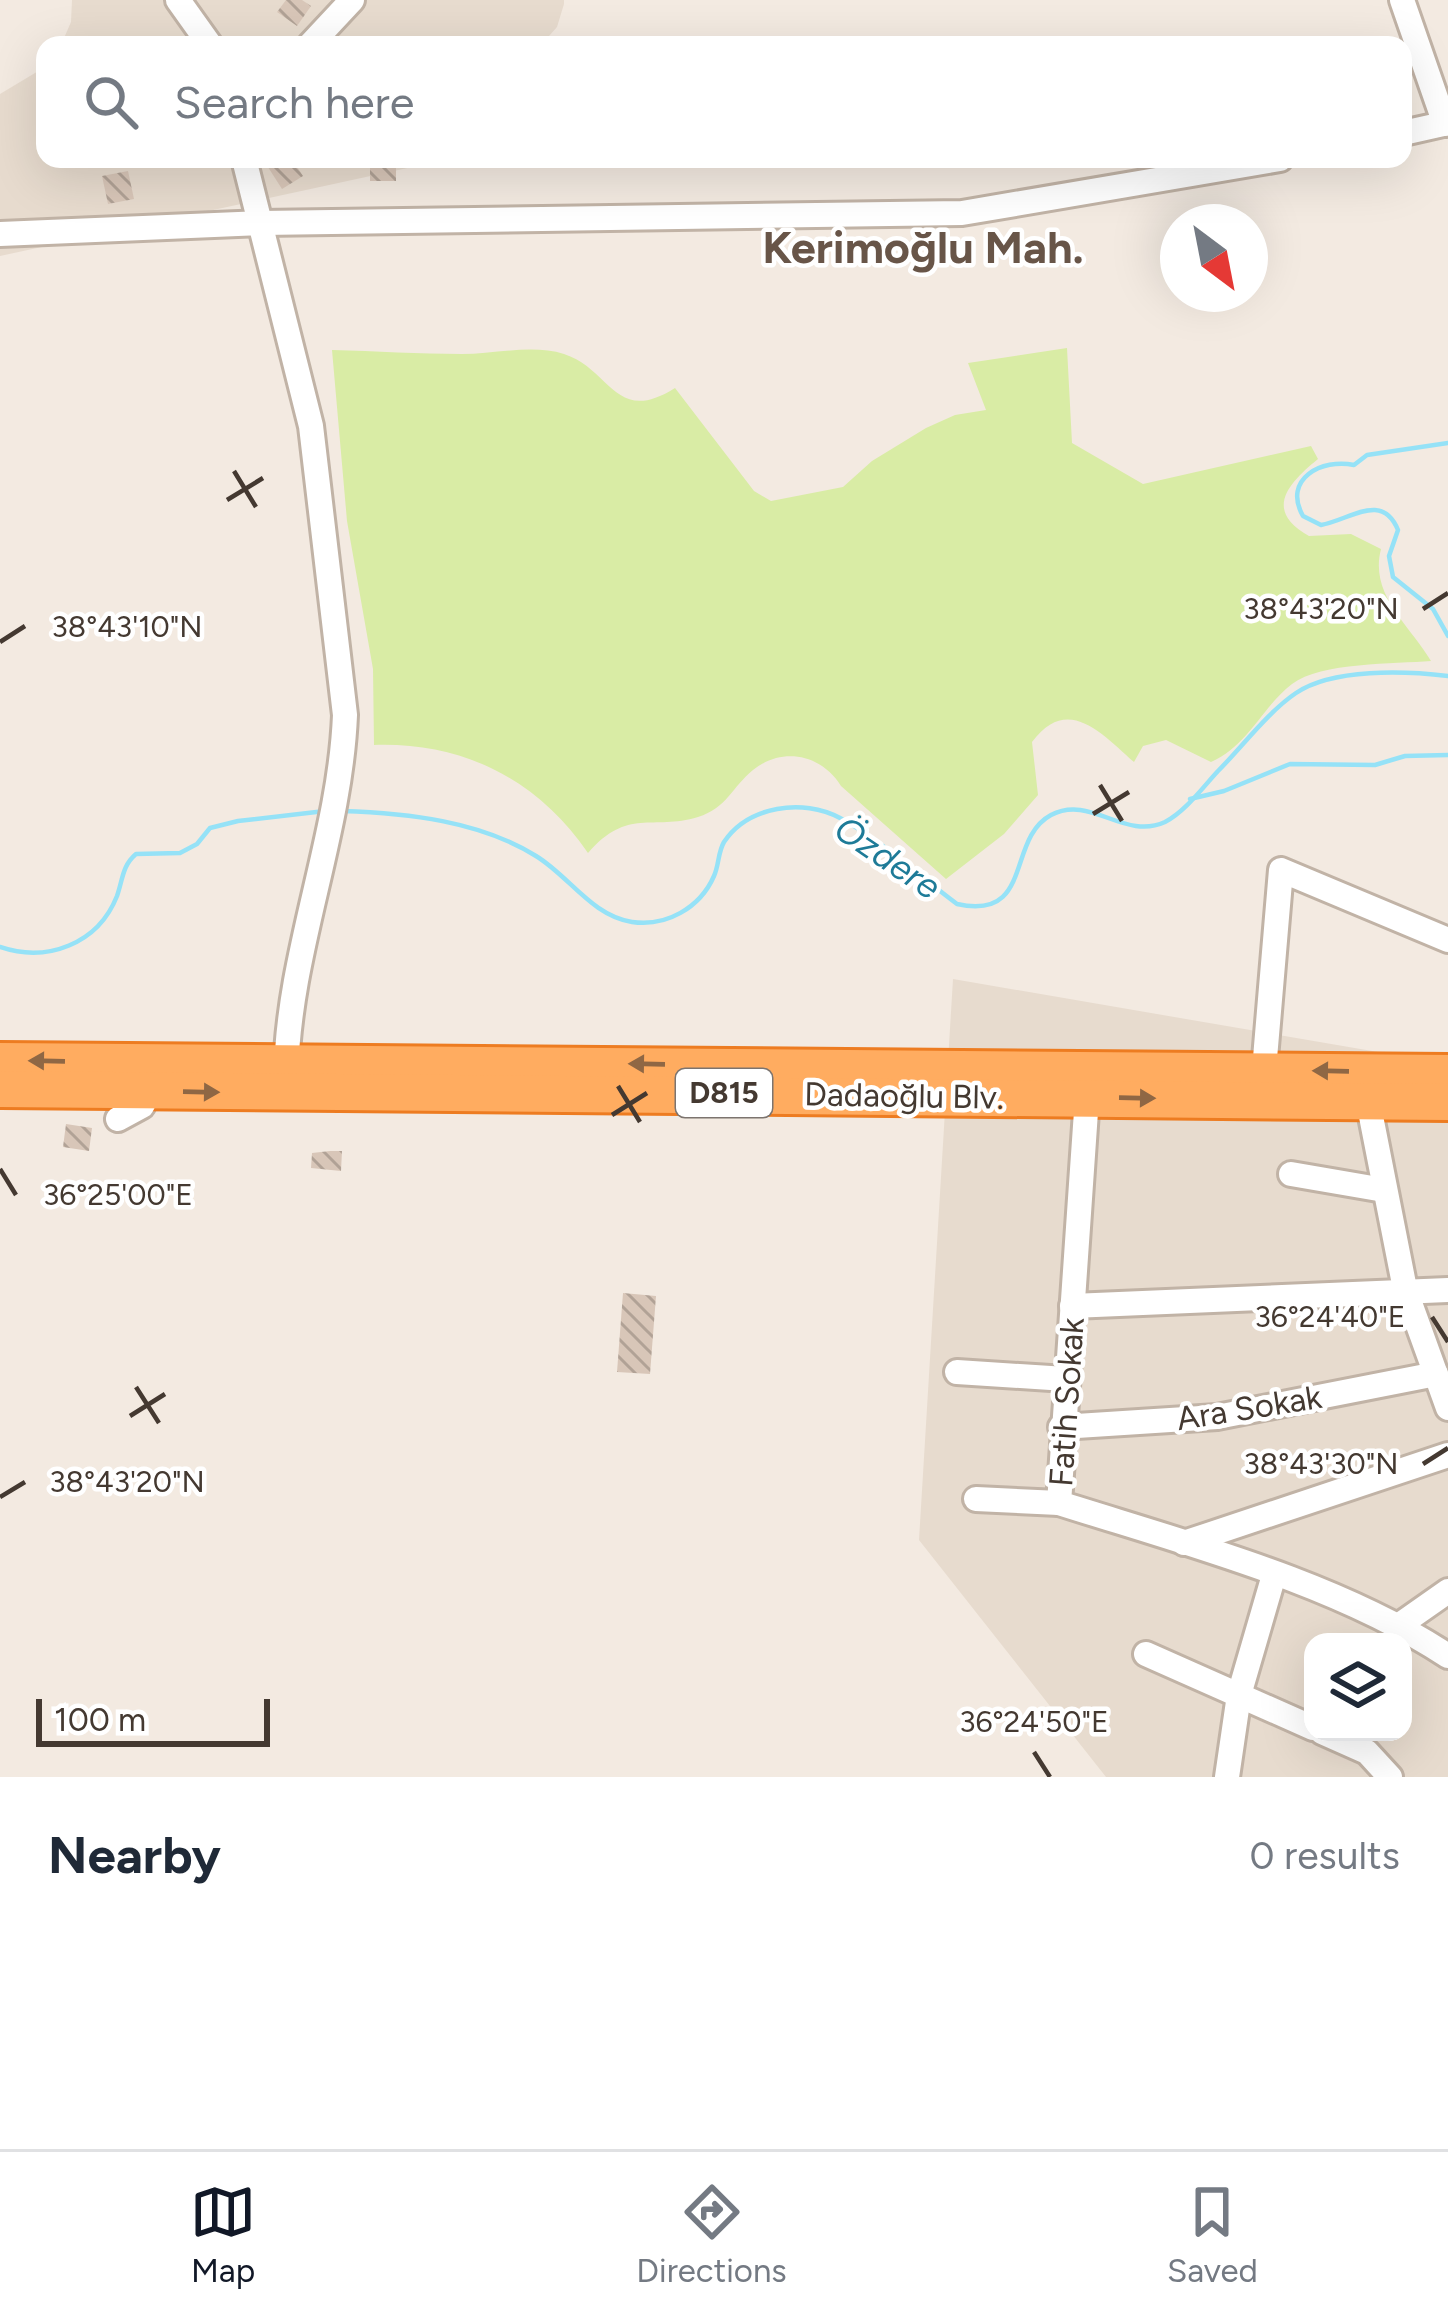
<!DOCTYPE html>
<meta charset="utf-8">
<style>
body{margin:0;font-family:Figtree,sans-serif;background:#f6f6f7;color:#1f2937}
.controls{position:absolute;right:36px;bottom:36px;display:grid;overflow:hidden;border-radius:24px;box-shadow:0 12px 48px #0002}
.controls button{width:108px;height:108px;display:grid;place-items:center;padding:0;border:0;border-bottom:3px solid #e0e1e3;background:#fff;color:#1f2937;font:60px sans-serif}
.compass{position:absolute;left:1160px;top:204px;width:108px;height:108px;border-radius:50%;background:#fff;box-shadow:0 12px 48px #0002;rotate:148deg}
.scale{position:absolute;left:36px;bottom:30px;width:234px;box-sizing:border-box;padding-left:12px;border:6px solid #443931;border-top:0;font-size:33px;line-height:42px;white-space:nowrap;color:#443931;-webkit-text-stroke:9px #fff;paint-order:stroke}
.list{margin:0;padding:0;list-style:none}
h2{display:flex;justify-content:space-between;align-items:center;height:156px;margin:0;padding:0 48px;font-size:51px}
h2 small{font-size:39px;font-weight:400;color:#747a83}
.icon{flex:none;width:66px;height:66px;fill:none;stroke:currentColor;stroke-width:2;stroke-linecap:round;stroke-linejoin:round}
.map{position:relative;flex:none;width:1448px;height:1777px;overflow:hidden}
.search{position:absolute;background:#fff;box-shadow:0 12px 48px #0002;left:36px;right:36px;top:36px;height:132px;display:flex;align-items:center;gap:30px;box-sizing:border-box;padding:0 42px;border-radius:24px;color:#747a83;font-size:45px}
.sheet{height:372px;background:#fff}
nav{display:flex;justify-content:space-around;align-items:center;box-sizing:border-box;height:168px;border-top:3px solid #e0e1e3;background:#fff;font-size:33px;color:#747a83}
nav a{display:grid;justify-items:center;gap:6px}
nav .on{color:#111827}
.map>svg:first-child{display:block}
.residential{fill:#e7dbce;fill-rule:evenodd}
.grass{fill:#d9eca5}
.lines{fill:none;stroke-linecap:round;stroke-linejoin:round}
.stream{stroke:#95e2f7;stroke-width:4.5}
.building{fill:url(#building-back-hatch)}
.minor-casing{stroke:#c1b3a6;stroke-width:30}
.highway-casing{stroke:#ed7c21;stroke-width:42}
.minor{stroke:#fff;stroke-width:24}
.highway{stroke:#ffac60;stroke-width:36}
.oneway{fill:#8f6744}
.ticks{fill:none;stroke:#443931;stroke-width:4.5}
.labels{text-anchor:middle;stroke-width:9;stroke-linejoin:round;paint-order:stroke}
.shield{fill:#fff;stroke:#7c746f;stroke-width:3}
.shield-label{font-size:30px;font-weight:bold;fill:#443931}
.street-label{font-size:33px;fill:#443931;stroke:#fff}
.water-label{font-size:36px;font-style:italic;fill:#1e7b98;stroke:#fff}
.district-label{font-size:45px;font-weight:bold;fill:#685548;stroke:#fff}
.ticks-label{font-size:30px;text-anchor:middle;fill:#443931;stroke:#fff;stroke-width:9;stroke-linejoin:round;paint-order:stroke}
</style>
<div class="map">
<svg width="1448" height="1777" viewBox="0 0 1448 1777">
<defs>
<pattern id="building-back-hatch" width="6" height="6" patternUnits="userSpaceOnUse" patternTransform="scale(3)"><rect width="6" height="6" fill="#d8c6b8"/><path d="M-1 5l2 2M0 0l6 6M5-1l2 2" fill="none" stroke="#b1a296"/></pattern>
</defs>
<rect width="100%" height="100%" fill="#f3eae1"/>
<!-- residential -->
<g class="residential">
<polygon points="72,0 564,0 564,4 557,27 541,45 61,45 71,22"/>
<polygon points="45,67 45,159 449,159 0,256 0,94"/>
<path d="M953 979 1448 1064V1777H1106L919 1540ZM1313 1642H1403V1732H1313Z"/>
</g>
<!-- grass -->
<path class="grass" d="M1067 348 1072 443 1143 484 1311 446 1318 459C1290 482 1262 510 1309 536L1351 534 1381 549C1369 595 1410 625 1431 661 1395 664 1321 662 1292 684 1261 708 1249 745 1211 762L1166 740 1143 746 1134 762C1103 735 1068 693 1032 742L1038 795 1004 834 946 879 841 786C822 755 783 746 753 770 732 787 727 808 698 817 652 831 628 807 588 853 537 779 463 742 374 745L373 669 347 521 332 350C376 351 419 354 462 354 494 354 533 344 564 354 611 369 615 426 675 388L754 491 771 501 843 487 872 461 926 428 955 415 986 410 968 363Z"/>
<g class="lines">
<!-- stream -->
<g class="stream">
<path d="M1448 443 1367 455 1354 465C1322 458 1282 479 1303 516L1321 525C1350 520 1382 491 1398 530L1389 556 1393 577 1433 609 1448 636"/>
<polyline points="1190,799 1224,791 1290,764 1375,765 1405,756 1448,755"/>
<path d="M342 811C407 813 480 821 536 856 569 876 592 916 632 922 666 927 700 908 714 876 719 865 718 852 724 842 748 806 803 798 840 818 875 836 923 879 957 904 1034 921 1006 839 1051 815 1091 794 1124 841 1165 822 1185 812 1203 787 1218 771 1241 748 1269 711 1296 693 1333 668 1405 671 1448 676"/>
<path d="M0 947C47 963 98 944 117 896 123 879 122 866 136 854L180 853 197 844 210 828 238 821 325 811"/>
</g>
</g>
<!-- building -->
<g class="building">
<polygon points="286,0 302,0 311,6 297,26 277,12"/>
<polygon points="274,159 292,159 303,176 282,189 266,164"/>
<rect x="370" y="159" width="26" height="22"/>
<polygon points="128,171 134,199 108,204 102,176"/>
<polygon points="66,1124 92,1128 89,1151 63,1147"/>
<polygon points="330,1151 342,1151 341,1171 311,1168 312,1153"/>
<polygon points="623,1293 656,1296 650,1374 617,1372"/>
</g>
<g class="lines">
<defs>
<g id="minor">
<polyline points="178,0 210,45"/>
<polyline points="1402,0 1445,124"/>
<polyline points="310,45 352,0"/>
<polyline points="1403,133 1448,123"/>
<path d="M244 159 311 426 345 715C340 838 288 952 286 1076"/>
<polyline points="0,234 261,223 962,213 1280,159"/>
<polyline points="1264,1070 1281,870 1448,940"/>
<path d="M1087 1097 1059 1503C1185 1543 1338 1583 1448 1656"/>
<polyline points="1368,1101 1405,1289 1448,1408"/>
<polyline points="118,1119 142,1106 150,1091"/>
<polyline points="1291,1174 1384,1190"/>
<polyline points="1072,1306 1448,1290"/>
<polyline points="957,1372 1066,1379"/>
<polyline points="1061,1427 1217,1417 1436,1374"/>
<polyline points="976,1499 1059,1503"/>
<polyline points="1184,1543 1448,1455"/>
<polyline points="1401,1624 1448,1591"/>
<polyline points="1146,1654 1313,1728"/>
<polyline points="1322,1732 1367,1752 1390,1777"/>
<polyline points="1227,1777 1239,1695 1274,1575"/>
</g>
<g id="highway">
<polyline points="0,1061 1448,1073"/>
<polyline points="0,1089 1448,1102"/>
</g>
</defs>
<!-- minor casing -->
<use href="#minor" class="minor-casing"/>
<!-- highway casing -->
<use href="#highway" class="highway-casing"/>
<!-- minor -->
<use href="#minor" class="minor"/>
<!-- highway -->
<use href="#highway" class="highway"/>
</g>
<!-- one-way arrows -->
<defs><path id="oneway-solid" d="M-6-.8H1V-3.2L6.5 0L1 3.2V.8H-6Z" transform="scale(3)"/></defs>
<g class="oneway">
<use href="#oneway-solid" transform="translate(47 1061) rotate(-179)"/>
<use href="#oneway-solid" transform="translate(647 1064) rotate(-179)"/>
<use href="#oneway-solid" transform="translate(1331 1071) rotate(-179)"/>
<use href="#oneway-solid" transform="translate(201 1092) rotate(1)"/>
<use href="#oneway-solid" transform="translate(1137 1098) rotate(1)"/>
</g>
<!-- ticks -->
<path class="ticks" d="M234 471 256 507M227 500 263 478M1423 609 1448 593M0 642 25 626M1100 785 1122 821M1093 814 1129 792M618 1086 640 1122M612 1115 647 1093M0 1169 16 1195M1432 1317 1448 1342M136 1387 159 1423M130 1416 165 1394M1423 1464 1448 1448M0 1497 25 1482M1034 1752 1050 1777"/>
<g class="labels">
<!-- shield labels -->
<rect class="shield" x="676" y="1069" width="96" height="48" rx="9"/>
<g class="shield-label">
<text x="724" y="1103">D815</text>
</g>
<!-- street labels -->
<g class="street-label">
<text transform="translate(904 1095) rotate(1)" y="12">Dadaoğlu Blv.</text>
<text transform="translate(1066 1402) rotate(-86)" y="12">Fatih Sokak</text>
<text transform="translate(1249 1407) rotate(-9)" y="12">Ara Sokak</text>
</g>
<!-- water labels -->
<g class="water-label">
<text transform="translate(888 857) rotate(34)" y="13">Özdere</text>
</g>
<!-- district labels -->
<g class="district-label">
<text x="923" y="263">Kerimoğlu Mah.</text>
</g>
</g>
<g class="ticks-label">
<text x="1321" y="619">38°43'20"N</text>
<text x="127" y="637">38°43'10"N</text>
<text x="118" y="1205">36°25'00"E</text>
<text x="1330" y="1327">36°24'40"E</text>
<text x="1321" y="1474">38°43'30"N</text>
<text x="127" y="1492">38°43'20"N</text>
<text x="1034" y="1732">36°24'50"E</text>
</g>
</svg>
<div class="controls">
<button><svg class="icon" aria-label="layers" viewBox="0 0 24 24"><path d="M12 4l9 5-9 5-9-5zM3 14l9 5 9-5"/></svg></button>
</div>
<svg class="compass" viewBox="-18 -18 36 36"><path d="M0-13l5 13h-10z" fill="#e53935"/><path d="M0 13l5-13h-10z" fill="#747a83"/></svg>
<div class="scale">100 m</div>
<div class="search"><svg class="icon" aria-label="search" viewBox="0 0 24 24"><circle cx="10" cy="10" r="6"/><path d="M15 15l6 6"/></svg>Search here</div>
</div>
<section class="sheet">
<h2>Nearby<small>0 results</small></h2>
<ul class="list">
</ul>
</section>
<nav>
<a class="on"><svg class="icon" aria-label="map" viewBox="0 0 24 24"><path d="M3 6l6-2 6 2 6-2v14l-6 2-6-2-6 2zM9 4v14M15 6v14"/></svg>Map</a>
<a><svg class="icon" aria-label="directions" viewBox="0 0 24 24"><path d="M12 3l9 9-9 9-9-9zM9 14v-3h6M13 9l2 2-2 2"/></svg>Directions</a>
<a><svg class="icon" aria-label="saved" viewBox="0 0 24 24"><path d="M7 4h10v16l-5-4-5 4z"/></svg>Saved</a>
</nav>
